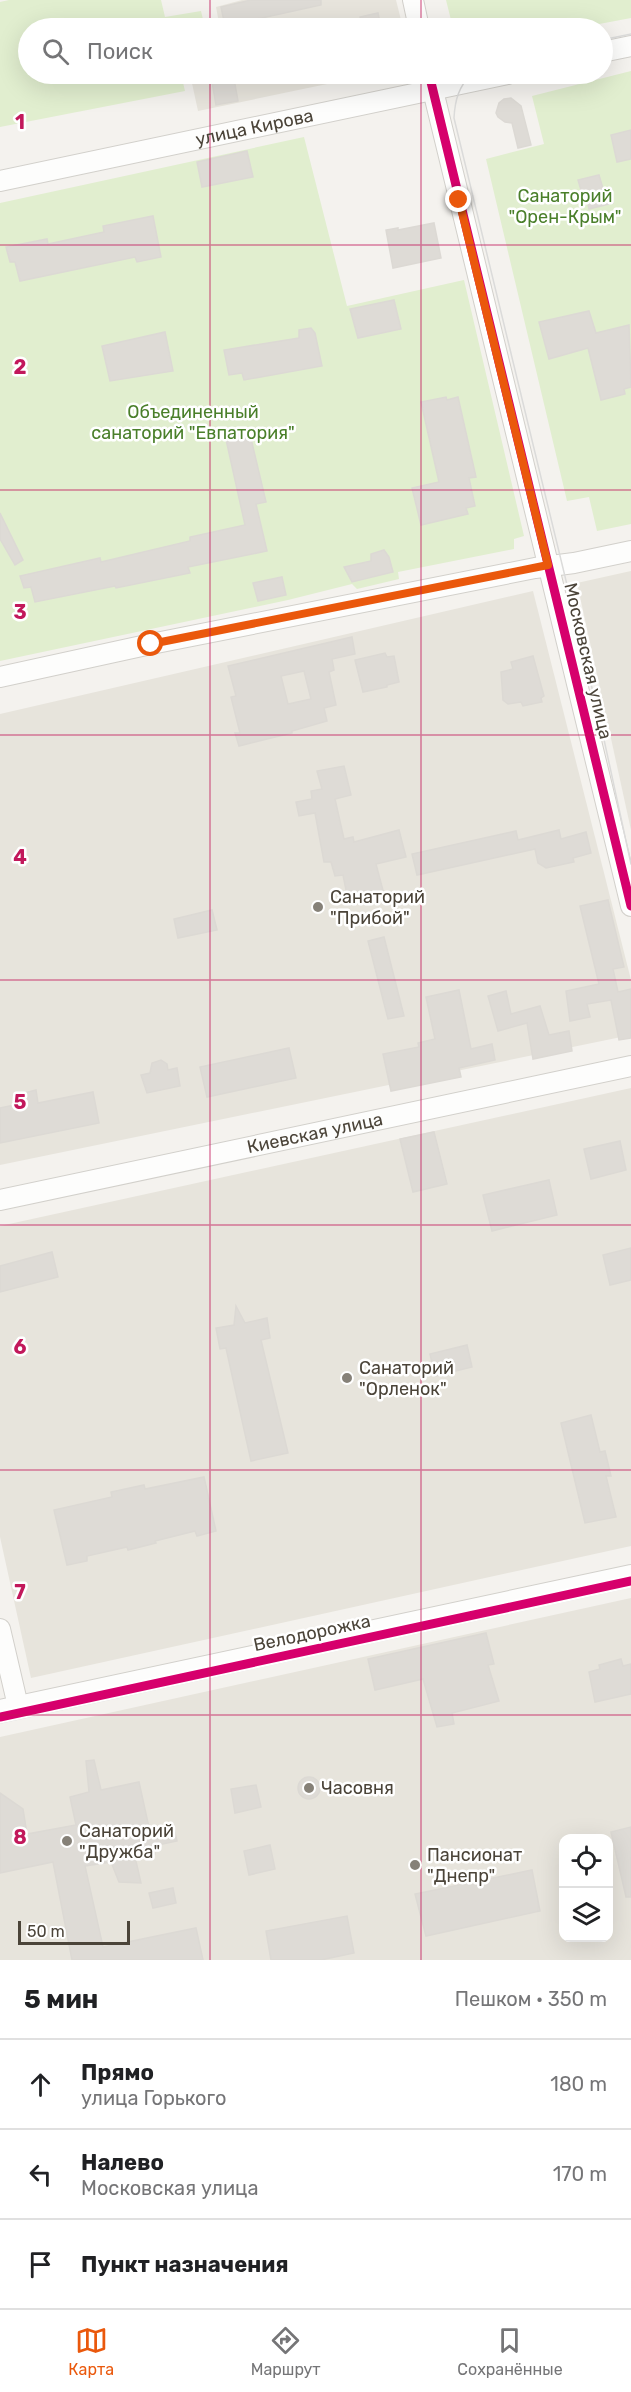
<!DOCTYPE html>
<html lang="ru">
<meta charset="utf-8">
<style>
body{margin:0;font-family:Rubik,sans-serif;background:#f2f2f2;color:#202124}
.controls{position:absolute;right:18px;bottom:18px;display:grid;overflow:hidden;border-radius:12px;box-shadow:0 6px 24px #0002}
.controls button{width:54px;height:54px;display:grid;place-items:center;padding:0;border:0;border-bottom:2px solid #e0e0e0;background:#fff;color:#202124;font:30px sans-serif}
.scale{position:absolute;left:18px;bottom:15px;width:112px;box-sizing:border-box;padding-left:6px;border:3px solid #4b4439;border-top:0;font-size:16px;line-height:21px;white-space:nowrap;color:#4b4439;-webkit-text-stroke:4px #fff;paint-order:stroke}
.stop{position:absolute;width:18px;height:18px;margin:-14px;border:4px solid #ea580c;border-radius:50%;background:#fff}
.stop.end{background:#ea580c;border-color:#fff;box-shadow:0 2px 6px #0008}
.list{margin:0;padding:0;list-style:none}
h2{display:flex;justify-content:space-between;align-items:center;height:78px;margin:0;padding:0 24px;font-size:26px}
h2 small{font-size:20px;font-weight:400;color:#757577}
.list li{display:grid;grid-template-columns:39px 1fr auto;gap:18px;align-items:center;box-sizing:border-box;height:90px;padding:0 24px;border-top:2px solid #e0e0e0}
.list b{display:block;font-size:22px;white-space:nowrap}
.list p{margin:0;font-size:20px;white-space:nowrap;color:#757577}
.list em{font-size:20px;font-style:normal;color:#757577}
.icon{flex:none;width:33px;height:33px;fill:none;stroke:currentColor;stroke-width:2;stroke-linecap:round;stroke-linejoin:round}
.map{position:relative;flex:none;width:631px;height:1960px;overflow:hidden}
.search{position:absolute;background:#fff;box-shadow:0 6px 24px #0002;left:18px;right:18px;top:18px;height:66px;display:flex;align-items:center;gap:15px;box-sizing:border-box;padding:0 21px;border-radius:33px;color:#757577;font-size:22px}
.sheet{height:348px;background:#fff}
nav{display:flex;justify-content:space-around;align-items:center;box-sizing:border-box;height:84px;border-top:2px solid #e0e0e0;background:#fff;font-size:16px;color:#757577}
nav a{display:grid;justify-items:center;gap:3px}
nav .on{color:#ea580c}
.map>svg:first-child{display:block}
.residential{fill:#e7e4dc;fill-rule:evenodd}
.green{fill:#e1eecf}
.building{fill:#dedbd6;stroke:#dcd9d4;stroke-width:1.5;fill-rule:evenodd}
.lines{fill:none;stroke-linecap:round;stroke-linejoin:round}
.minor-casing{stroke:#d2d0cb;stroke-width:22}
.minor{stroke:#fdfdfc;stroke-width:20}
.tram{stroke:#dbdbda;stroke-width:1.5}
.cycleway-casing{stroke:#fff;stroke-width:13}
.cycleway{stroke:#d6006c;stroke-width:9}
.route{stroke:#ea580c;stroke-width:8}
.grid{fill:none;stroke:#c2185b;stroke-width:1.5;stroke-opacity:0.55}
.poi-dot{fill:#868178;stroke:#fff;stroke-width:2}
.labels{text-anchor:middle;stroke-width:5;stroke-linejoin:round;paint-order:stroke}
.street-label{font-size:18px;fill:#4b4439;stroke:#fff}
.park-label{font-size:18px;fill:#4a7f2a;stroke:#fff}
.poi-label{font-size:18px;fill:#4b4439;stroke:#fff;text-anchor:start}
.grid-label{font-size:20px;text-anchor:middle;font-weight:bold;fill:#c2185b;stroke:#fff;stroke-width:5;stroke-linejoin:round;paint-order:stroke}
</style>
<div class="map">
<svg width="631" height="1960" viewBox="0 0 631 1960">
<rect width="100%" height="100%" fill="#f4f2ee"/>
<!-- residential -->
<g class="residential">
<polygon points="242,0 396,0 403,28 220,28 216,7"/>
<polygon points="190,74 375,74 198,111"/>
<polygon points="631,571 631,830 577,583"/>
<polygon points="533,591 631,980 631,1035 0,1165 0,714"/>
<polygon points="631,1088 631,1546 31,1678 0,1537 0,1226"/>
<path d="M631 1598V1960H0V1737ZM564 1838H608V1938H564Z"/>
</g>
<!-- green -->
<g class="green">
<polygon points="9,0 161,0 165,17 201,11 205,28 28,28 28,74 181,74 185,91 0,127 0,2"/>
<polygon points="446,0 631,0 631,18 578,28 453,28"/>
<polygon points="631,71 631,524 597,531 589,497 567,501 486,159 544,144 532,96"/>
<polygon points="304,137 347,306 464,280 524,536 514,539 514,549 398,572 399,579 357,589 352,584 288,600 0,661 0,203"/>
</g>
<!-- building -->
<g class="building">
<polygon points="251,0 321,0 321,5 225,26 221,7"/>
<polygon points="378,13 381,28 363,28 360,17"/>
<polygon points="234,79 238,101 216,105 212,82"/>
<polygon points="511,98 521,106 531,145 518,148 512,123 505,122 498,117 496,113 499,103 504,99"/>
<polygon points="631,130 631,159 617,162 611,135"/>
<polygon points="247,151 253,177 202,187 197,162"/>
<polygon points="599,175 604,192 609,191 613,203 589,209 587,199 584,200 578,180"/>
<polygon points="153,216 161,257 137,262 135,257 20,281 15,262 10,262 6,247 47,239 48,244 104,232 103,226"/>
<polygon points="434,223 441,258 393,268 386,230 398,228 398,230"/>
<polygon points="394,300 401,329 358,338 350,309"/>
<polygon points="589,311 596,333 629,325 631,387 624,389 625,394 601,400 588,348 549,359 539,322"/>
<polygon points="311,328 315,333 322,366 244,380 242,373 229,375 224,350 299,338 299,330"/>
<polygon points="165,332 173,371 110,381 102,346"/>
<polygon points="446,397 447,400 458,397 476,477 469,478 475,506 466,508 468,514 421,525 412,488 439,482 421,402"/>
<polygon points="249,430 266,502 256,504 267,551 188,567 190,573 116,588 115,586 35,602 31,587 24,588 20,576 100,558 101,562 190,541 190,537 245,525 225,435"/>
<polygon points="0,513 23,560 15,565 0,539"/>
<polygon points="384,550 389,557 393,572 352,582 344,567 371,561 371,554"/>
<polygon points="282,577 286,595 258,601 253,583"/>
<path d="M352 637 355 654 332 659 334 670 329 672 336 705 324 708 327 721 292 731V733L239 746 235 733H240L231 697 236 696 228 666ZM304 671 311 699 288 704 281 676Z"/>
<polygon points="385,653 387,657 394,656 399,682 387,685 387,687 363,692 355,660"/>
<polygon points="533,656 544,696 541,698 542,702 523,706 521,702 508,704 503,700 501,672 513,669 511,662"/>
<polygon points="344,766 351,795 335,799 344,839 353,837 354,842 399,830 406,857 376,864 385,898 349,905 343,875 335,876 331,862 324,862 315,813 299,816 296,802 312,799 311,791 322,789 317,771"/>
<polygon points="559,830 561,839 586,832 591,853 573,858 574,862 546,868 538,863 535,849 417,875 412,854 516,831 518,840"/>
<polygon points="608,900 624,967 613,969 618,992 631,989 631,1038 619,1040 611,1000 587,1004 590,1017 570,1021 566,991 599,984 580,906"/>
<polygon points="212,910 217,930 178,938 174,919"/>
<polygon points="384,937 404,1016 388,1019 368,941"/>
<polygon points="459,990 471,1049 492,1044 495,1060 459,1068 461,1077 391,1091 383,1054 419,1047 418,1043 435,1039 426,997"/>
<polygon points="506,991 511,1014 540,1006 549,1035 569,1031 572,1051 533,1059 527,1023 498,1031 488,996"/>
<polygon points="289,1048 296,1078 207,1097 200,1067"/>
<polygon points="161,1060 167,1064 168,1070 177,1068 180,1086 147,1093 141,1075 150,1073 152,1063"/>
<polygon points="36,1090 38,1103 93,1092 99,1123 0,1143 0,1108 19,1104 17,1095"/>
<polygon points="434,1132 447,1184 413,1192 400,1139"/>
<polygon points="620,1141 626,1170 591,1179 584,1149"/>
<polygon points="549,1180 557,1215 492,1231 483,1195"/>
<polygon points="631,1248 631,1280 610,1285 603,1255"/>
<polygon points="52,1252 58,1277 0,1292 0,1266"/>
<polygon points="236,1306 245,1323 267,1318 270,1338 261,1340 288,1453 251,1461 226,1348 220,1349 216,1328 234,1325"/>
<polygon points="467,1345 472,1367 435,1376 430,1354"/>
<polygon points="591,1415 600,1452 605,1451 611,1476 606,1476 616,1517 585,1523 561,1423"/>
<polygon points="204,1477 216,1531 197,1536 195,1531 155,1541 156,1543 128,1550 127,1547 87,1556 87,1561 67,1565 54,1510 112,1497 111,1492 144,1485 145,1489"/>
<polygon points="486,1633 494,1664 488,1665 499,1701 452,1713 454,1724 437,1727 423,1679 375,1690 368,1659"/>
<polygon points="621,1659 623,1666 631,1664 631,1694 595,1702 589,1672 600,1669 599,1665"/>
<polygon points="94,1760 101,1790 139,1782 150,1832 174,1828 177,1841 153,1846 155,1854 135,1857 141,1883 119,1882 111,1862 85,1866 103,1947 196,1928 203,1960 72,1960 53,1862 0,1873 0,1793 23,1809 27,1834 76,1825 70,1797 89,1792 86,1761"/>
<circle cx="309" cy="1788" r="11"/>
<polygon points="256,1785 261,1807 235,1813 231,1789"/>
<polygon points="631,1827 631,1897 626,1897 611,1832"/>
<polygon points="270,1845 275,1869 249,1875 244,1851"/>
<polygon points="532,1870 540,1911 426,1936 415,1894"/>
<polygon points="173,1888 176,1903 153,1908 149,1893"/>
<polygon points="347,1916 354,1953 321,1960 271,1960 266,1931"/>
</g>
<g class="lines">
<defs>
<g id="minor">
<polyline points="413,0 419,28"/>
<polyline points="602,52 631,46"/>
<polyline points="429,74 631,906"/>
<path id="s1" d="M0 181 508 74"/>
<polyline points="0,677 151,644 535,568 574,563 631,551"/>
<path id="s2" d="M0 1200 631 1066"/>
<polyline points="0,1629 18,1706"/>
<polyline points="0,1710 631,1575"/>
</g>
</defs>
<!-- minor casing -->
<use href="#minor" class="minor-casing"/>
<!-- minor -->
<use href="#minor" class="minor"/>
<!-- tram -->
<g class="tram">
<polyline points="602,40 631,34"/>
<path d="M471 74C459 87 455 99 454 118L600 721 631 864"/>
<polyline points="0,1723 631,1587"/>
</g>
<defs>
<g id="cycleway">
<polyline points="429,74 631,906"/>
<polyline points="0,1717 631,1581"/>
</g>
</defs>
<!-- cycleway casing -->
<use href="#cycleway" class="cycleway-casing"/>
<!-- cycleway -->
<use href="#cycleway" class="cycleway"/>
</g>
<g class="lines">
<!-- route -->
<polyline class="route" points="151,644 548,565 459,200"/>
</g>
<!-- grid -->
<path class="grid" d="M210 0V28M421 0V28M210 74V1960M421 74V1960M0 245H631M0 490H631M0 735H631M0 980H631M0 1225H631M0 1470H631M0 1715H631"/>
<!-- markers -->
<g class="poi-dot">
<circle cx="318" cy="907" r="6"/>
<circle cx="347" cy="1378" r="6"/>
<circle cx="309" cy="1788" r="6"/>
<circle cx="67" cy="1841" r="6"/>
<circle cx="415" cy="1865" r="6"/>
</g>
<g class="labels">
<!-- street labels -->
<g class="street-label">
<text dy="6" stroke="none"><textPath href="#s1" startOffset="260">улица Кирова</textPath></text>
<text transform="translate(588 661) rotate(77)" y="6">Московская улица</text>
<text dy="6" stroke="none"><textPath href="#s2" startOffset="322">Киевская улица</textPath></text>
<text transform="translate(312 1633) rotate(-12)" y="6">Велодорожка</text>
</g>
<!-- park labels -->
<g class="park-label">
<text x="565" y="202">Санаторий<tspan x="565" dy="21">"Орен-Крым"</tspan></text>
<text x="193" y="418">Объединенный<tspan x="193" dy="21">санаторий "Евпатория"</tspan></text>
</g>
<!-- poi labels -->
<g class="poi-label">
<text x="330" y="903">Санаторий<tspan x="330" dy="21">"Прибой"</tspan></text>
<text x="359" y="1374">Санаторий<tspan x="359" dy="21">"Орленок"</tspan></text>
<text x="321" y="1794">Часовня</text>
<text x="79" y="1837">Санаторий<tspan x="79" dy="21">"Дружба"</tspan></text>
<text x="427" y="1861">Пансионат<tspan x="427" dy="21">"Днепр"</tspan></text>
</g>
</g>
<g class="grid-label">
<text x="20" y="129">1</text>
<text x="20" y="374">2</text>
<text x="20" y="619">3</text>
<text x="20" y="864">4</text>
<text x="20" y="1109">5</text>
<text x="20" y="1354">6</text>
<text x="20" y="1599">7</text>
<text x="20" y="1844">8</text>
</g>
</svg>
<div class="controls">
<button><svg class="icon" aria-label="locate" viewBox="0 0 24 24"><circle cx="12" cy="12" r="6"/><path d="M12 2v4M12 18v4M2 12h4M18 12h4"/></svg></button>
<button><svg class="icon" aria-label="layers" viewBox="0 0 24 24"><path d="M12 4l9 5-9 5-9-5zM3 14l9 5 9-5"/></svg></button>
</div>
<div class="scale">50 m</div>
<div class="stop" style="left:151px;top:644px"></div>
<div class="stop end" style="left:459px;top:200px"></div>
<div class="search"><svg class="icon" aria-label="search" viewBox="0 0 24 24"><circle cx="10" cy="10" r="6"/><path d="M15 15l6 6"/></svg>Поиск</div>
</div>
<section class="sheet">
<h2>5 мин<small>Пешком · 350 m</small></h2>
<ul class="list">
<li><svg class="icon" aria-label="ahead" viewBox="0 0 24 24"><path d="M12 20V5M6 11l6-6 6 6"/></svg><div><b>Прямо</b><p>улица Горького</p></div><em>180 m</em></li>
<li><svg class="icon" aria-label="left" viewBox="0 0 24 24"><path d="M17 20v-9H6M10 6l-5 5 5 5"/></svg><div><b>Налево</b><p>Московская улица</p></div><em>170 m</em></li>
<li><svg class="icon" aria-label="arrive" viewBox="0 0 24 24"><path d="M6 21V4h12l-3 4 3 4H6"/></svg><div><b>Пункт назначения</b></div></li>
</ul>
</section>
<nav>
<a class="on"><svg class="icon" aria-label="map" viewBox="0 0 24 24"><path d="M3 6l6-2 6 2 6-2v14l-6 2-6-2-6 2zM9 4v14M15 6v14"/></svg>Карта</a>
<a><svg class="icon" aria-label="directions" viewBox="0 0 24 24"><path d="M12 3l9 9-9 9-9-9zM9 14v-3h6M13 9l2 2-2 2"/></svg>Маршрут</a>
<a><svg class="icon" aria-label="saved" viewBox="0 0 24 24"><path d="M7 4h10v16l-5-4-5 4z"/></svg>Сохранённые</a>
</nav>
